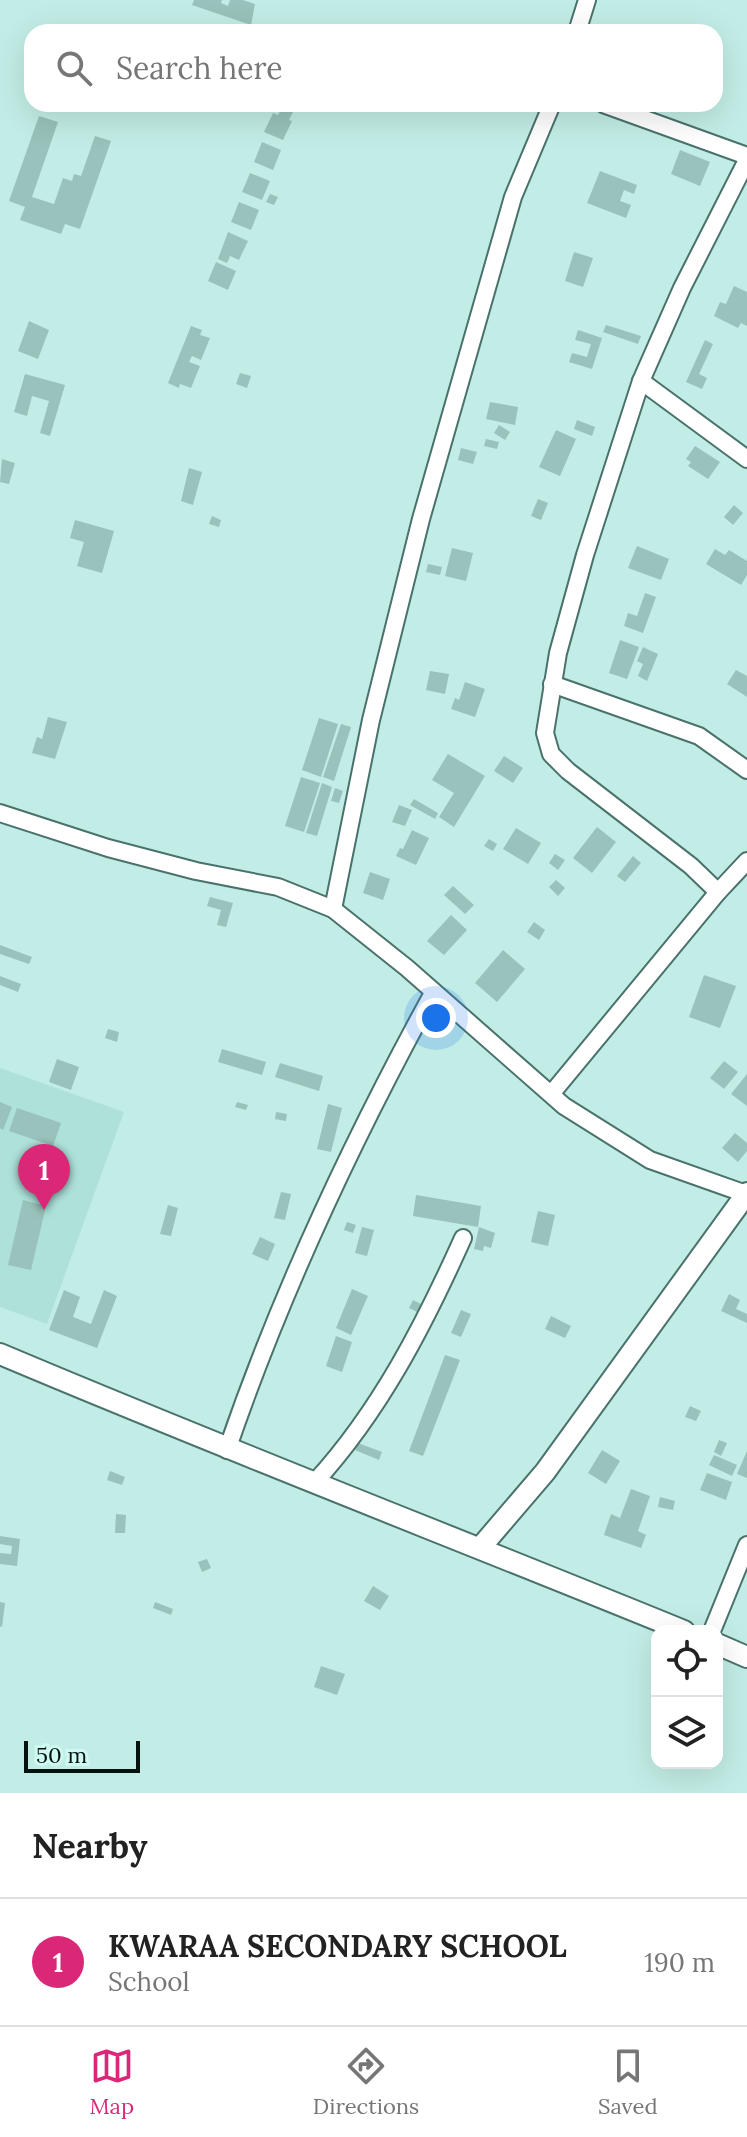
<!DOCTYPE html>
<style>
body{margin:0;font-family:Lora,serif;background:#f6f6f6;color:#222}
.controls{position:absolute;right:24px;bottom:24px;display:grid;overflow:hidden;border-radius:16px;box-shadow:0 8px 32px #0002}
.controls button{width:72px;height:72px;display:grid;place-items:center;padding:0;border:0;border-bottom:2px solid #e0e0e0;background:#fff;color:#222;font:40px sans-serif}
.scale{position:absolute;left:24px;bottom:20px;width:116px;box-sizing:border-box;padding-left:8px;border:4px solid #041210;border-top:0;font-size:22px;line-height:28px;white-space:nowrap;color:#041210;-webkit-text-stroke:6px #cffaf3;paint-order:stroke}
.you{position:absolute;left:436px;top:1018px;width:28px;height:28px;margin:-20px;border:6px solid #fff;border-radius:50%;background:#1a73e8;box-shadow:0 0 0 12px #1a73e833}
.badge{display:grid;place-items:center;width:52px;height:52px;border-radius:50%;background:#db2777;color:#fff;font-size:26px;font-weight:700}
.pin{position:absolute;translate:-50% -66px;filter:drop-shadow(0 2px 4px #0008)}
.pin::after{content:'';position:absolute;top:42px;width:28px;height:24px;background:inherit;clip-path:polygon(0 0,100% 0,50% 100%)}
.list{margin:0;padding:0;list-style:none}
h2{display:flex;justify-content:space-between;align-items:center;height:104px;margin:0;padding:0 32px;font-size:34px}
h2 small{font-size:26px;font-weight:400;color:#767676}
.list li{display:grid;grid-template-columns:52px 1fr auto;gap:24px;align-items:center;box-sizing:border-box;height:128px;padding:0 32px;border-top:2px solid #e0e0e0}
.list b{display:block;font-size:30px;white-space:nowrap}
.list p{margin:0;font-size:26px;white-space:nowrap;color:#767676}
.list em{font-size:26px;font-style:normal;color:#767676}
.icon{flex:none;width:44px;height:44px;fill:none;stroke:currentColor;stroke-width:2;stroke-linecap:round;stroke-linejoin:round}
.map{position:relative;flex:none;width:747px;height:1793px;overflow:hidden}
.search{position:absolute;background:#fff;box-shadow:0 8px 32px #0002;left:24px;right:24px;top:24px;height:88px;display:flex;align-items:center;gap:20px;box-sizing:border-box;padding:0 28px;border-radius:24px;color:#767676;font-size:30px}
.sheet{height:232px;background:#fff}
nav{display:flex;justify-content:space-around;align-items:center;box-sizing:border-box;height:112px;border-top:2px solid #e0e0e0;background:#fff;font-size:22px;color:#767676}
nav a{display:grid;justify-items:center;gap:4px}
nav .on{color:#db2777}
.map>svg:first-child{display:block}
.built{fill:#ade1d9}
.building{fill:#98c2bb}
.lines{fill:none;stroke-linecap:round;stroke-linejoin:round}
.minor-casing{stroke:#4a726c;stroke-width:20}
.tertiary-casing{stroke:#4a726c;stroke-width:24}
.minor{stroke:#fff;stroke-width:16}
.tertiary{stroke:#fff;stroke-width:20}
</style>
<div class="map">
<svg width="747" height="1793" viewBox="0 0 747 1793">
<rect width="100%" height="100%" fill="#c2ede6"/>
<!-- built -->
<polygon class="built" points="0,1068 124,1112 47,1324 0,1307"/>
<!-- building -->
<g class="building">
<polygon points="194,0 222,0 221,3 228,6 230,0 243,0 255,4 251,25 192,5"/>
<polygon points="282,107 293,112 289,120 292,121 283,140 264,132 273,113 278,115"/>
<polygon points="39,116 58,122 32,197 54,204 63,178 72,181 74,174 81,176 95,136 111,141 80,229 65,224 61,234 20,220 25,207 9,201"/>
<polygon points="262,142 281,150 273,170 254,162"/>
<polygon points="680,150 710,162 700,186 671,174"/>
<polygon points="600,171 637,185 634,194 624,190 620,201 631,205 626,218 587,203"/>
<polygon points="250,173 270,181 262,200 242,192"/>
<polygon points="270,194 278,197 274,205 266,202"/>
<polygon points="239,202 259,210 251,230 231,222"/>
<polygon points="228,232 248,241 239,260 230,256 227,263 218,259"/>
<polygon points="574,252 593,258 583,287 565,281"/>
<polygon points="216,262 236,271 228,290 208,281"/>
<polygon points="734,286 747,292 747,326 741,323 738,328 714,316 720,302 726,304"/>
<polygon points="29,321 49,330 38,359 18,351"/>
<polygon points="606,325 641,336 638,344 603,332"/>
<polygon points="191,326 202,330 200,335 210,338 201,360 192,356 189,362 200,366 191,388 180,384 179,388 168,383"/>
<polygon points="578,330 602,338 592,369 569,362 572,353 587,357 591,344 575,340"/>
<polygon points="705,340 713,344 699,374 707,378 702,389 686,382"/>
<polygon points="240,373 251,376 247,388 236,384"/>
<polygon points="25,374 65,385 50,436 40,433 49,401 32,396 27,416 14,412"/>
<polygon points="490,402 518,407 515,425 486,419"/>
<polygon points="577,420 595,427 592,436 574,429"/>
<polygon points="499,425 510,432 505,440 494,433"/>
<polygon points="556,430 576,439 560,476 539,467"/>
<polygon points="486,439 499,442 497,449 484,446"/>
<polygon points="695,446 720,462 708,479 688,466 691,462 686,459"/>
<polygon points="461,448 477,452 473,464 458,460"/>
<polygon points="2,459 15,463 9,484 0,482"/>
<polygon points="189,468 202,472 193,505 181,501"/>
<polygon points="538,499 548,503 541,520 531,516"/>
<polygon points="734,505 743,513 733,525 724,517"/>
<polygon points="212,516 221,520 219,527 209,524"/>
<polygon points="75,520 114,531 102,573 77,566 84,542 70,538"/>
<polygon points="637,546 669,559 661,580 628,568"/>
<polygon points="452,548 473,553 466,581 445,576"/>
<polygon points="715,549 725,555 729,550 747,561 747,575 741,585 706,564"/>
<polygon points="428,564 442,567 440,575 426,572"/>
<polygon points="645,593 656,597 643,633 624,626 628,613 637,616"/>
<polygon points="620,640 639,647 627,679 609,673"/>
<polygon points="643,647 658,654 647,681 638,676 643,664 637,661"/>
<polygon points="736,670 747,676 747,697 727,684"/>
<polygon points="430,671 449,674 445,694 426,690"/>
<polygon points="465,682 485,689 475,717 451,709 455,698 459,700"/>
<polygon points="48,717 67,722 55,759 32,753 37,737 42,739"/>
<polygon points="319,718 338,724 321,777 302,770"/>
<polygon points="341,724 351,727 334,781 323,777"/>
<polygon points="448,754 485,776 454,827 439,817 454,793 432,780"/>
<polygon points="504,756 523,768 513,783 494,771"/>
<polygon points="301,777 320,783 304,832 285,826"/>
<polygon points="322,783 332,787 317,836 306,833"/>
<polygon points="335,788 343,791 339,803 331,801"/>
<polygon points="414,799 438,813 435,819 410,805"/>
<polygon points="399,805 412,810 405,826 392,822"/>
<polygon points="597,827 616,842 592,873 573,858"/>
<polygon points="516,828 541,843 528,864 503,849"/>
<polygon points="412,830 429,838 416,865 396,856 400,848 403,849"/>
<polygon points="489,839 497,844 493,851 484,846"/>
<polygon points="555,854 565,860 558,870 549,863"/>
<polygon points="633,856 641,863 625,882 617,876"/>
<polygon points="370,872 390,879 383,900 363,893"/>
<polygon points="556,880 565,888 558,896 549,887"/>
<polygon points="453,886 474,905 465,914 444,895"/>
<polygon points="210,897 233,903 226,927 217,925 221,910 207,906"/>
<polygon points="451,915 467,930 444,955 427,941"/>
<polygon points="534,922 545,930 539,940 527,932"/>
<polygon points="0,945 32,957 29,964 0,954"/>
<polygon points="503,950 525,969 497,1002 475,983"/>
<polygon points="704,975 736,986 720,1028 689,1017"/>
<polygon points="0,976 21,984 18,992 0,985"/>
<polygon points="108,1029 119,1032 117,1042 105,1038"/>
<polygon points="222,1049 266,1062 262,1075 218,1062"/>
<polygon points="57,1059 79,1067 71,1090 49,1082"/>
<polygon points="724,1061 738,1072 724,1089 710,1078"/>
<polygon points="280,1063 323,1076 319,1091 275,1077"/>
<polygon points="747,1074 747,1106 731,1094"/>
<polygon points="0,1102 12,1107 3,1130 0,1128"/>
<polygon points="237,1102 248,1105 246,1110 235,1107"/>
<polygon points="328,1104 342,1108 331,1152 317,1149"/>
<polygon points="17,1108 61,1123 53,1146 9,1131"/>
<polygon points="276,1112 287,1114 286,1121 275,1119"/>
<polygon points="735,1133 747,1143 747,1151 738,1162 722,1148"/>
<polygon points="281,1192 291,1194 285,1220 274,1218"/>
<polygon points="416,1195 481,1206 478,1227 413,1216"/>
<polygon points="23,1200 46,1206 31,1270 8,1265"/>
<polygon points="168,1205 178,1208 171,1236 160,1234"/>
<polygon points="538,1211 555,1215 548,1246 531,1242"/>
<polygon points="347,1222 356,1225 353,1233 344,1230"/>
<polygon points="362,1227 374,1230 367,1256 355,1253"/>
<polygon points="479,1227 495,1233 491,1248 484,1246 483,1251 474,1249"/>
<polygon points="260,1237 275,1244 268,1261 252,1254"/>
<polygon points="352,1289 368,1296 351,1335 336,1328"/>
<polygon points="64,1290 80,1297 73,1317 91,1324 104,1290 117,1296 97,1348 49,1330"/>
<polygon points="729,1294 740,1300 736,1309 747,1314 747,1323 721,1311"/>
<polygon points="413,1300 421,1304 417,1312 409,1308"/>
<polygon points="461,1310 471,1314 461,1337 451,1333"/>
<polygon points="551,1316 571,1326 565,1338 545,1329"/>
<polygon points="336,1336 352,1342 342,1372 326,1366"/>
<polygon points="445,1355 460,1360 423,1456 409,1451"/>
<polygon points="690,1406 701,1411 696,1421 685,1417"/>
<polygon points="719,1440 727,1443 721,1456 714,1452"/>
<polygon points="358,1443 382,1452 379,1460 355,1450"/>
<polygon points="602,1450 620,1461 606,1484 588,1473"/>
<polygon points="747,1451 747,1478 737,1474"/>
<polygon points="714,1455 737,1465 732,1476 709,1465"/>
<polygon points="110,1471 125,1477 122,1485 107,1480"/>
<polygon points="707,1473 732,1482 726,1500 700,1490"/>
<polygon points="631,1489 650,1496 638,1531 646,1535 641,1548 604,1535 611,1514 620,1518"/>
<polygon points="660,1497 675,1501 673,1510 658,1507"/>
<polygon points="116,1514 126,1515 125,1533 115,1533"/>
<polygon points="0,1536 20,1539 17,1566 0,1564 0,1553 11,1554 12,1546 0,1544"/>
<polygon points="207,1559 211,1568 202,1572 198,1562"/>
<polygon points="373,1586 389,1596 380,1610 364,1601"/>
<polygon points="0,1602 5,1603 2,1627 0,1626"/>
<polygon points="155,1602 173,1609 171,1615 153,1608"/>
<polygon points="321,1666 345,1674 337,1695 314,1687"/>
</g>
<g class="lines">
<defs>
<g id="minor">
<polyline points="577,32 587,0"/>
<polyline points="603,104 747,156"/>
<polyline points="641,381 747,459"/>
<polyline points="552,684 699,736 747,770"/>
<polyline points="0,813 108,848 196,871 278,887 333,909 407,968 564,1106 650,1160 746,1194"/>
<polyline points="718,892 691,866 568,771 551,754 545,733 558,653 585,555 641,381 682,288 747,160"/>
<polyline points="333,909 371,720 421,519 513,197 552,104"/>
<polyline points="552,1093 718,892 747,861"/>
<path d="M227 1450C281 1292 353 1139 433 993"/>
<path d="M315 1482C380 1411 424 1325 463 1238"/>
<polyline points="712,1631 747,1545"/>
</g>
<g id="tertiary">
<path d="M0 1354C227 1450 456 1538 684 1631"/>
<polyline points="480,1548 545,1472 747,1193"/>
<polyline points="717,1644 747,1657"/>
</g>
</defs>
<!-- minor casing -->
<use href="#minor" class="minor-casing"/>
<!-- tertiary casing -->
<use href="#tertiary" class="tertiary-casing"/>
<!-- minor -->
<use href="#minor" class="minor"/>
<!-- tertiary -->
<use href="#tertiary" class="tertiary"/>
</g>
</svg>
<div class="controls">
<button><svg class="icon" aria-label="locate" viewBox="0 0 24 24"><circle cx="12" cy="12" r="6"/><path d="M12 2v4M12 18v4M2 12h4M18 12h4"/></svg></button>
<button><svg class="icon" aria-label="layers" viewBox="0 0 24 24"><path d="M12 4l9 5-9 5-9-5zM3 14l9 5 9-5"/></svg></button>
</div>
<div class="scale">50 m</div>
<div class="you"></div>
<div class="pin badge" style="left:44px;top:1210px">1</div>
<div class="search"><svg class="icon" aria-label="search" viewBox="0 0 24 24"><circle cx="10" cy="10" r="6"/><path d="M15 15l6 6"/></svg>Search here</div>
</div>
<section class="sheet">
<h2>Nearby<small></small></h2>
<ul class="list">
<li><span class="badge">1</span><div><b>KWARAA SECONDARY SCHOOL</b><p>School</p></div><em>190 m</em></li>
</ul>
</section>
<nav>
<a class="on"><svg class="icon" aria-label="map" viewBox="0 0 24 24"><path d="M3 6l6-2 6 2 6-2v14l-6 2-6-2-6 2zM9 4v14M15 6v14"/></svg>Map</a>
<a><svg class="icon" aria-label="directions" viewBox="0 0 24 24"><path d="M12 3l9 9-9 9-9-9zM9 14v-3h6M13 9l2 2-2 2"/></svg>Directions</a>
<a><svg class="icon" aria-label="saved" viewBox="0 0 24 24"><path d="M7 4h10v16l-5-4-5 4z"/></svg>Saved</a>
</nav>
